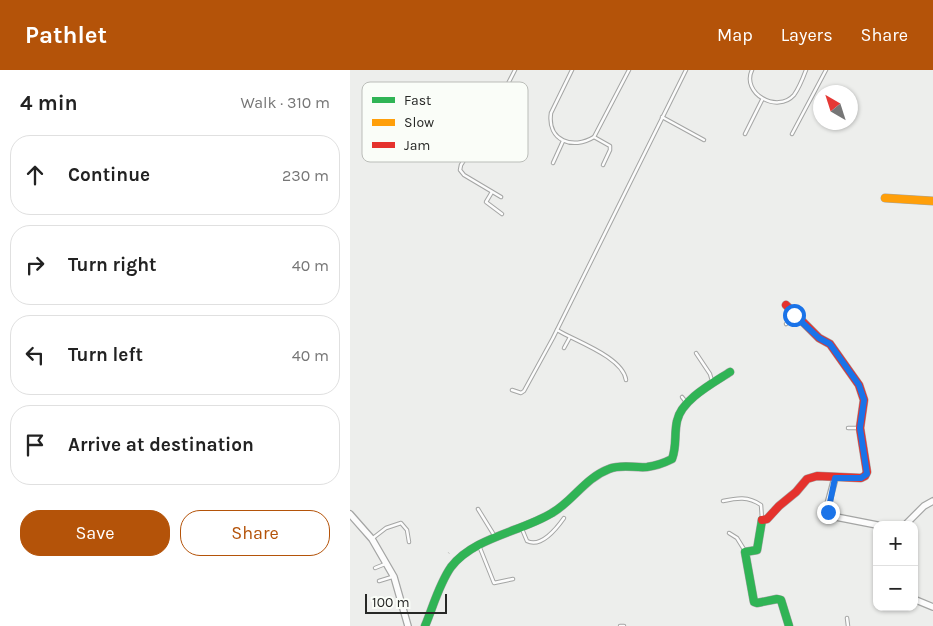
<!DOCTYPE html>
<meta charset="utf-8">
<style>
body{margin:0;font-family:Karla,sans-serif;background:#f2f2f2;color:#222}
.controls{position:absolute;right:15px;bottom:15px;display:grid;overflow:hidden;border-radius:10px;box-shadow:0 1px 4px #0004}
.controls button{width:45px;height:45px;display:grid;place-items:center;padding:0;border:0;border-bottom:1px solid #e0e0e0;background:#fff;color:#222;font:25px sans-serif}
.compass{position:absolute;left:463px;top:15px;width:45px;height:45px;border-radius:50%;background:#fff;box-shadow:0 1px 4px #0004;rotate:321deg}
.scale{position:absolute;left:15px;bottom:12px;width:82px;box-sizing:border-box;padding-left:5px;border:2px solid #272826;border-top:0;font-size:14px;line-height:18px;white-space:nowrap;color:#272826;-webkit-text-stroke:4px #fafdf8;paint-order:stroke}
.stop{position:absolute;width:15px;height:15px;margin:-11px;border:4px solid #1a73e8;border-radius:50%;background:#fff}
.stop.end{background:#1a73e8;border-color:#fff;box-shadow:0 1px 5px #0008}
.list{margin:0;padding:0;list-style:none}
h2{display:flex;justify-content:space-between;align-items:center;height:65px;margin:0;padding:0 20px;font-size:21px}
h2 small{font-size:16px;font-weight:400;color:#767676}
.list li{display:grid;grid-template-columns:32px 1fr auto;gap:15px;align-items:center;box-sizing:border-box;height:80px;margin:0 10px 10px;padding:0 10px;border:1px solid #e0e0e0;border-radius:20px}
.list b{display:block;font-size:19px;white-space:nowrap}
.list em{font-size:16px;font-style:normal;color:#767676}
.actions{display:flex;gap:10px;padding:15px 20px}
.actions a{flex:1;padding:11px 0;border:1px solid #b45309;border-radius:20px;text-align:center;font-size:18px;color:#b45309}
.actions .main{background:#b45309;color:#fff}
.icon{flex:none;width:28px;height:28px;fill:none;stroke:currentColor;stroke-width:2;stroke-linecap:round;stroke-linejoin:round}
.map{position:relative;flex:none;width:583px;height:556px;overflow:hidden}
header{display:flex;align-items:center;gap:30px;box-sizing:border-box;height:70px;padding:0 25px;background:#b45309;color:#fff}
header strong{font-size:24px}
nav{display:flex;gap:28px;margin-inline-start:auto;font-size:18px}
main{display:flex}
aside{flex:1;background:#fff}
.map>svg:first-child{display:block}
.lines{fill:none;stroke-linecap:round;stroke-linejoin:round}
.lane-casing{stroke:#a4a5a4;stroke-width:4.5}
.street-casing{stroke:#a4a5a4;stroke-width:8}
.fast-casing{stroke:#a4a5a4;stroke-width:9}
.slow-casing{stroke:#a4a5a4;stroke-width:9}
.jam-casing{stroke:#a4a5a4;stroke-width:9}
.path{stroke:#ccccca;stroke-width:1;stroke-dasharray:2.5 4;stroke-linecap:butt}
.lane{stroke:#fcfcfc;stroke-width:2.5}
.street{stroke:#fcfcfc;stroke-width:5.5}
.fast{stroke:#30b455;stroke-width:8}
.slow{stroke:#ff9f0a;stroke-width:8}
.jam{stroke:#e5322d;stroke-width:8}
.route{stroke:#1a73e8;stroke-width:6}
.key{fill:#fafdf8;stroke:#bbbdb9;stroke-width:1}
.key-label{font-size:14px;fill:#272826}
</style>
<header>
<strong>Pathlet</strong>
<nav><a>Map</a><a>Layers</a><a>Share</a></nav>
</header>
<main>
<aside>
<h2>4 min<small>Walk · 310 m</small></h2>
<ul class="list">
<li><svg class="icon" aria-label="ahead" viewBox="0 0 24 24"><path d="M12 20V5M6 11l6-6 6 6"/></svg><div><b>Continue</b></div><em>230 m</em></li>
<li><svg class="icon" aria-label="right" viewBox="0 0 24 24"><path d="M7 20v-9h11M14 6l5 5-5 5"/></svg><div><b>Turn right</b></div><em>40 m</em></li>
<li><svg class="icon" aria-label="left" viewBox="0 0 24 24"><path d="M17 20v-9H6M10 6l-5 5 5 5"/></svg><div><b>Turn left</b></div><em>40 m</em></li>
<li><svg class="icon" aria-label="arrive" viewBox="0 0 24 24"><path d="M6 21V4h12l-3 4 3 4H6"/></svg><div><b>Arrive at destination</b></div></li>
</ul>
<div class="actions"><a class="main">Save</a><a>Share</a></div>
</aside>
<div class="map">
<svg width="583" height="556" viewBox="0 0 583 556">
<rect width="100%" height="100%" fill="#edeeec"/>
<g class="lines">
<defs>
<g id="lane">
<path d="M222 0 201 43C197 71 223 80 244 67L279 0"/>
<path d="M402 0C391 23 427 44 444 25 449 18 453 8 456 0"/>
<polyline points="312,47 354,70"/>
<polyline points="395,64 412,30"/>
<polyline points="442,64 476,0"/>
<polyline points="244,67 260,76 260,80 253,95"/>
<polyline points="203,93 213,71"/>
<polyline points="142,122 136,132 152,144"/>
<polyline points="151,127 114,105 110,100 111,95 140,49 165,0"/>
<polyline points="436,254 444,247"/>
<path d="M207 260C225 271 273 287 276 310"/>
<polyline points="214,278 220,267"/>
<polyline points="346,283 360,304 362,311"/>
<polyline points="162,320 171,323 174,321 203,268 336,0"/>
<polyline points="332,327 336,332"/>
<polyline points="498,358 509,358"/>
<path d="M373 431C387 428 398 426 411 435L412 449"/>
<polyline points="128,439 144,465"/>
<path d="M172 459 177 471C191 478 207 458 214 448"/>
<polyline points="379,463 387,468 395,481"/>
<polyline points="23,468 36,458 51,453 57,460 59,472"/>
<polyline points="130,478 144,513 163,509"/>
<polyline points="25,498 35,494"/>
<polyline points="29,511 42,507"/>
<polyline points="497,548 498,556"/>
<polyline points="270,556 274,556"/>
</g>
<g id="street">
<polyline points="485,408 477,438 479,444 486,447 527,455"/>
<polyline points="0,444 22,469 44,507 58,556"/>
<polyline points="555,455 574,436 583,431"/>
<polyline points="566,530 583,537"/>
</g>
<g id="fast">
<polyline points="412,450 407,480 395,482 404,532 407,533 427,529 431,530 439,556"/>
<path d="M75 556C83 537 89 514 101 497 124 467 171 462 202 443 223 431 235 408 259 399 271 394 284 398 297 397 305 396 314 393 322 389 327 376 324 364 327 351 331 330 363 313 380 302"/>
</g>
<polyline id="slow" points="535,128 583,131"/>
<polyline id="jam" points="412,450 417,449 429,436 446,422 457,409 467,406 511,408 515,406 517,402 510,358 514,330 509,315 480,274 469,268 436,235"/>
</defs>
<!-- lane casing -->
<use href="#lane" class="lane-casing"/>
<!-- street casing -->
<use href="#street" class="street-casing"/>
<!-- fast casing -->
<use href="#fast" class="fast-casing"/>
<!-- slow casing -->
<use href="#slow" class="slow-casing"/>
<!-- jam casing -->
<use href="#jam" class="jam-casing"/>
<!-- path -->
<polyline class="path" points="98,482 102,487"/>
<!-- lane -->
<use href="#lane" class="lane"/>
<!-- street -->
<use href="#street" class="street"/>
<!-- fast -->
<use href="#fast" class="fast"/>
<!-- slow -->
<use href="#slow" class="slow"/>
<!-- jam -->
<use href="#jam" class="jam"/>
</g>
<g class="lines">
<!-- route -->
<polyline class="route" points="444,245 469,268 480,274 509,315 514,330 510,358 517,404 511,408 485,408 478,442"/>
</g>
<!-- legend -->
<rect x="12" y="12" width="166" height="80" rx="8" class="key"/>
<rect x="22" y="27" width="23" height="6" fill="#30b455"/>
<rect x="22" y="49" width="23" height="7" fill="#ff9f0a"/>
<rect x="22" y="72" width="23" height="6" fill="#e5322d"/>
<g class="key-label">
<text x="54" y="35">Fast</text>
<text x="54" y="57">Slow</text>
<text x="54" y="80">Jam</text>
</g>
</svg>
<div class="controls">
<button>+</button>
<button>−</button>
</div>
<svg class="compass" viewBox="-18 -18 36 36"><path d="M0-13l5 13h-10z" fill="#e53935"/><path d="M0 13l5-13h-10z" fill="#767676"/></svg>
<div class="scale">100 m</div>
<div class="stop" style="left:444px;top:245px"></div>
<div class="stop end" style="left:478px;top:442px"></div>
</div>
</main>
